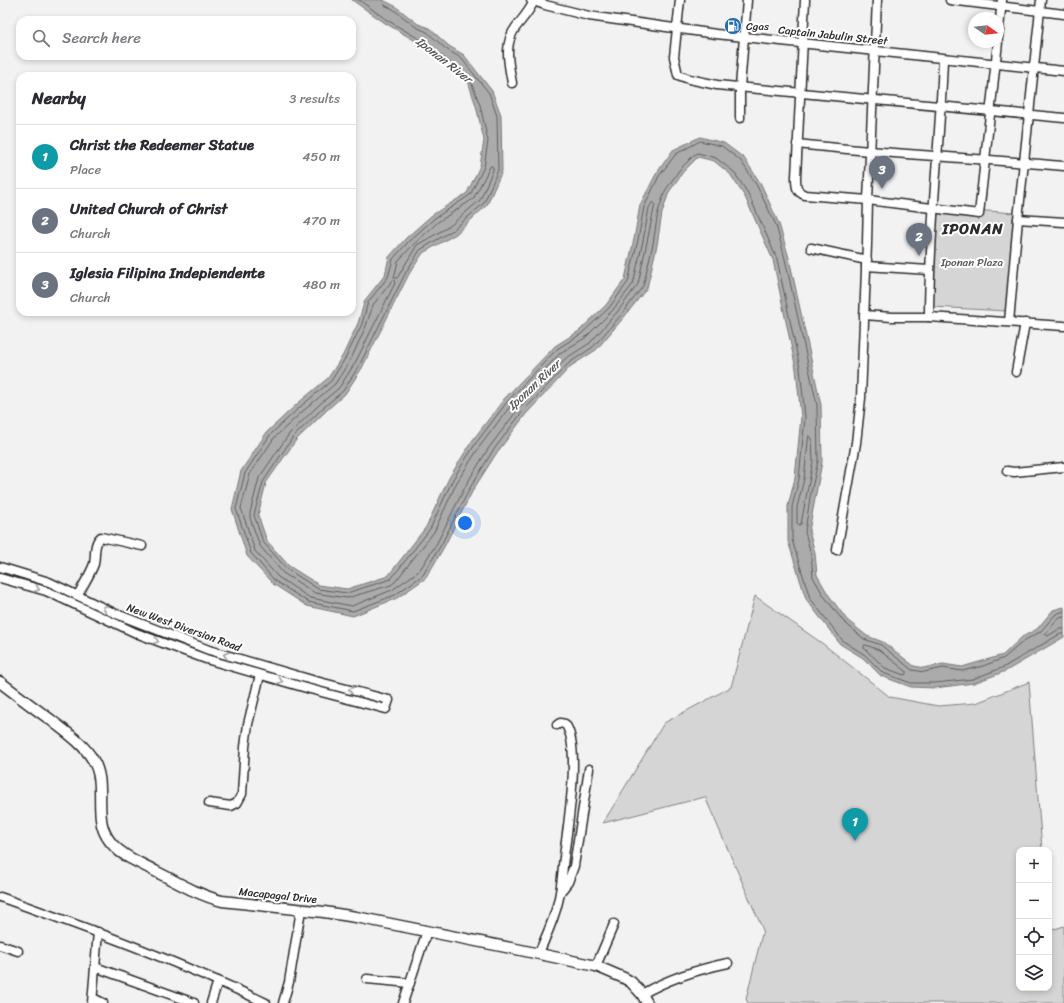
<!DOCTYPE html>
<meta charset="utf-8">
<style>
body{margin:0;font-family:Sriracha,sans-serif;background:#f2f2f3;color:#2b2b33}
.controls{position:absolute;right:12px;bottom:12px;display:grid;overflow:hidden;border-radius:8px;box-shadow:0 2px 6px #0003}
.controls button{width:36px;height:36px;display:grid;place-items:center;padding:0;border:0;border-bottom:1px solid #e1e1e2;background:#fff;color:#2b2b33;font:20px sans-serif}
.compass{position:absolute;left:968px;top:12px;width:36px;height:36px;border-radius:50%;background:#fff;box-shadow:0 2px 6px #0003;rotate:104deg}
.you{position:absolute;left:465px;top:523px;width:14px;height:14px;margin:-10px;border:3px solid #fff;border-radius:50%;background:#1a73e8;box-shadow:0 0 0 6px #1a73e833}
.badge{display:grid;place-items:center;width:26px;height:26px;border-radius:50%;background:#1a73e8;color:#fff;font-size:13px;font-weight:700}
.pin{position:absolute;translate:-50% -33px;filter:drop-shadow(0 1px 2px #0008)}
.pin::after{content:'';position:absolute;top:21px;width:14px;height:12px;background:inherit;clip-path:polygon(0 0,100% 0,50% 100%)}
.list{margin:0;padding:0;list-style:none}
h2{display:flex;justify-content:space-between;align-items:center;height:52px;margin:0;padding:0 16px;font-size:17px}
h2 small{font-size:13px;font-weight:400;color:#7c7c81}
.list li{display:grid;grid-template-columns:26px 1fr auto;gap:12px;align-items:center;box-sizing:border-box;height:64px;padding:0 16px;border-top:1px solid #e1e1e2}
.list b{display:block;font-size:15px;white-space:nowrap}
.list p{margin:0;font-size:13px;white-space:nowrap;color:#7c7c81}
.list em{font-size:13px;font-style:normal;color:#7c7c81}
.icon{flex:none;width:22px;height:22px;fill:none;stroke:currentColor;stroke-width:2;stroke-linecap:round;stroke-linejoin:round}
.map{position:relative;flex:none;width:1064px;height:1003px;overflow:hidden}
.search{position:absolute;background:#fff;box-shadow:0 2px 6px #0003;left:16px;top:16px;width:340px;height:44px;display:flex;align-items:center;gap:10px;box-sizing:border-box;padding:0 14px;border-radius:12px;color:#7c7c81;font-size:15px}
.panel{position:absolute;background:#fff;box-shadow:0 2px 6px #0003;left:16px;top:72px;width:340px;height:244px;border-radius:12px}
.map>svg:first-child{display:block}
.green{fill:#d5d5d5;stroke:#808080}
.water{fill:#ababab;stroke:#787878}
.lines{fill:none;stroke-linecap:round;stroke-linejoin:round}
.shore{stroke:#5e5e5e;stroke-width:1}
.minor-casing{stroke:#2b2b2b;stroke-width:11}
.major-casing{stroke:#2b2b2b;stroke-width:13}
.minor{stroke:#fff;stroke-width:8}
.major{stroke:#fff;stroke-width:10}
.oneway{stroke:#a0a0a0}
.labels{text-anchor:middle;stroke-width:4;stroke-linejoin:round;paint-order:stroke}
.poi-label{font-size:11px;fill:#2b2b2b;stroke:#fff;text-anchor:start}
.street-label{font-size:11px;fill:#2b2b2b;stroke:#fff}
.park-label{font-size:11px;fill:#565656;stroke:#fff}
.water-label{font-size:12px;font-style:italic;fill:#585858;stroke:#fff}
.district-label{font-size:15px;font-weight:bold;letter-spacing:1px;fill:#2b2b2b;stroke:#fff}
</style>
<div class="map">
<svg width="1064" height="1003" viewBox="0 0 1064 1003">
<rect width="100%" height="100%" fill="#f2f2f2"/>
<filter id="ink" filterUnits="userSpaceOnUse"><feTurbulence type="fractalNoise" baseFrequency=".025" numOctaves="2"/><feDisplacementMap in="SourceGraphic" scale="8" xChannelSelector="R" yChannelSelector="G"/><feConvolveMatrix kernelMatrix="1 2 1 2 8 2 1 2 1" color-interpolation-filters="sRGB"/></filter>
<g filter="url(#ink)">
<!-- green -->
<g class="green">
<polygon points="936,207 1014,213 1007,311 932,307"/>
<polygon points="755,596 823,644 890,697 938,706 976,703 1029,682 1042,850 1019,850 1019,988 1049,988 1049,931 1064,926 1064,1003 748,1003 746,999 763,930 705,797 603,823 664,723 731,687"/>
</g>
<!-- water -->
<polygon class="water" points="352,0 383,0 395,6 418,24 429,28 449,46 464,55 492,91 501,115 502,171 487,205 456,234 423,253 409,274 362,368 345,394 327,410 296,440 266,483 258,515 267,541 289,566 319,585 347,589 388,576 426,527 449,478 472,441 504,399 555,346 579,331 606,305 625,279 634,239 640,205 656,174 673,150 700,137 724,143 744,158 761,184 779,224 789,258 821,405 822,462 809,531 815,553 817,575 828,594 847,620 867,636 883,642 914,666 924,668 943,664 962,667 1003,655 1022,637 1037,629 1053,610 1064,607 1064,637 1006,671 974,683 935,688 911,687 881,676 863,658 840,644 806,599 788,541 788,506 795,478 801,417 796,369 773,260 745,197 730,174 714,161 698,157 683,172 669,192 662,213 657,245 647,288 625,316 596,350 571,366 526,414 496,454 473,490 444,547 426,578 397,598 353,616 307,606 273,584 247,556 232,509 241,471 267,432 297,404 328,378 343,355 358,323 365,300 385,275 389,257 406,238 432,215 467,193 480,166 484,140 476,106 468,81 424,46 385,23"/>
<g class="lines">
<!-- shore -->
<g class="shore">
<polyline points="359,0 387,20 426,43 470,79 480,105 488,141 484,167 470,195 435,218 409,241 393,259 388,277 368,302 362,324 346,357 331,381 300,407 270,435 245,473 236,509 251,553 275,581 308,602 353,611 395,595 423,575 441,545 470,488 492,452 523,411 569,363 593,347 622,314 643,286 653,244 658,212 665,191 680,169 694,155 698,153 716,158 734,172 749,195 777,259 800,368 805,417 799,479 792,507 792,540 810,598 843,641 865,655 883,673 911,683 935,683 973,679 1004,667 1060,634 1064,634"/>
<polyline points="383,0 384,5 393,9 416,27 427,32 446,49 461,58 489,93 497,116 498,170 484,203 453,230 420,250 406,272 359,366 343,391 324,407 293,437 263,482 254,515 263,542 287,569 318,589 347,593 391,579 430,529 453,479 476,443 507,402 557,349 581,334 609,308 628,282 638,240 644,207 659,176 676,154 700,141 722,146 741,161 757,186 776,225 785,259 817,405 818,461 810,497 805,532 811,554 813,577 824,596 844,622 864,639 881,645 912,670 924,672 943,668 962,671 983,666 1004,658 1025,640 1040,632 1056,614 1064,611"/>
<polygon points="491,166 493,167 493,170 480,200 450,226 417,245 397,278 394,278 398,261 413,245 438,222 473,199"/>
<polygon points="653,202 655,204 638,284 618,311 590,343 565,359 519,408 488,449 466,485 437,543 419,571 392,590 352,606 310,598 278,577 255,551 241,508 250,474 274,438 303,411 335,384 351,359 366,326 373,305 392,281 394,280 395,283 355,363 339,388 321,403 289,434 259,478 250,513 250,518 260,546 283,573 315,593 347,598 391,585 395,582 434,532 457,482 480,446 511,405 560,353 585,338 612,311 633,284 643,241 649,208"/>
<polygon points="809,436 812,438 813,461 801,524 799,525 797,523 797,507 804,479"/>
<polyline points="1064,617 1058,618 1045,634 1048,636 1059,629 1064,629"/>
<polygon points="866,645 879,650 906,671 906,674 904,675 885,668 864,648 864,646"/>
</g>
<defs>
<g id="minor">
<polyline points="531,0 545,5 589,16 716,34 1064,71"/>
<polyline points="680,0 674,57 678,75 689,79 717,85 1064,118"/>
<path d="M805 0 796 177C796 186 796 192 805 195L868 200 979 214 998 42"/>
<polyline points="950,0 1064,14"/>
<polyline points="998,38 1002,0"/>
<path d="M512 83C509 65 503 44 516 27 523 18 529 12 534 1"/>
<polyline points="740,118 740,87 747,0"/>
<path d="M797 144C886 154 975 158 1064 166"/>
<polyline points="1018,219 1064,222"/>
<polyline points="811,248 867,260"/>
<polyline points="866,266 929,270"/>
<polyline points="864,315 892,317 929,317 1064,326"/>
<path d="M929 317C929 230 940 145 943 59"/>
<polyline points="1009,322 1018,219 1041,0"/>
<polyline points="1016,372 1025,323"/>
<polyline points="1007,471 1014,472 1064,467"/>
<polyline points="837,550 856,443 861,398 867,244 868,200 877,0"/>
<polyline points="0,567 49,582 114,613 209,650 312,680 389,700 386,709 310,689 206,659 136,633 46,591 0,578"/>
<path d="M78 595C83 585 90 575 94 564 96 555 93 544 101 537L142 546"/>
<polyline points="209,803 231,806 237,803 242,794 245,747 248,724 260,675"/>
<polyline points="561,891 568,882 574,866 589,769"/>
<path d="M0 897C90 929 180 962 266 1003"/>
<polyline points="0,945 18,951"/>
<path d="M539 953C546 936 554 920 558 902 562 887 562 872 564 857 567 829 582 745 565 724L560 723 557 725"/>
<polyline points="596,966 614,924"/>
<polyline points="95,967 194,1003"/>
<polyline points="367,979 410,983"/>
<path d="M642 994C668 979 699 969 728 963"/>
<polyline points="93,998 103,1003"/>
<polyline points="92,1003 98,932"/>
<polyline points="211,1003 218,981"/>
<polyline points="283,1003 289,982 301,910"/>
<polyline points="403,1003 427,931"/>
</g>
<path id="major" d="M0 682C17 695 34 708 51 720 66 732 83 743 93 760 105 780 97 803 102 825 104 833 108 840 114 846 125 858 141 863 155 871 177 882 198 895 222 901L324 912 356 917 516 949 596 966 624 978 631 982 642 994 647 1003"/>
</defs>
<!-- minor casing -->
<use href="#minor" class="minor-casing"/>
<!-- major casing -->
<use href="#major" class="major-casing"/>
<!-- minor -->
<use href="#minor" class="minor"/>
<!-- major -->
<use href="#major" class="major"/>
</g>
<!-- one-way arrows -->
<defs><path id="oneway-chevron" d="M-2-3.5L2.5 0L-2 3.5" fill="none" stroke-width="1.6" stroke-linecap="round" stroke-linejoin="round"/></defs>
<g class="oneway">
<use href="#oneway-chevron" transform="translate(37 589) rotate(18)"/>
<use href="#oneway-chevron" transform="translate(105 608) rotate(-155)"/>
<use href="#oneway-chevron" transform="translate(156 641) rotate(21)"/>
<use href="#oneway-chevron" transform="translate(226 655) rotate(-163)"/>
<use href="#oneway-chevron" transform="translate(280 681) rotate(16)"/>
<use href="#oneway-chevron" transform="translate(351 690) rotate(-165)"/>
</g>
</g>
<!-- icons -->
<defs>
<symbol id="fuel-disc" viewBox="-11 -11 22 22"><circle r="9.5" fill="#1f6fb2" stroke="#fff"/><path d="M-5.5-6h7V0h2V4h1.3V-2.5L3-4.5l.8-.8L6-3V5H2.5V1h-1V6h-7ZM-4.2-4.7v3.2H.2V-4.7Z" fill="#fff"/></symbol>
</defs>
<g fill-rule="evenodd">
<use href="#fuel-disc" x="723" y="16" width="20" height="20"/>
</g>
<g class="labels">
<!-- poi labels -->
<g class="poi-label">
<text x="746" y="30">Cgas</text>
</g>
<!-- street labels -->
<g class="street-label">
<text transform="translate(833 35) rotate(6)" y="4">Captain Jabulin Street</text>
<text transform="translate(184 627) rotate(20)" y="4">New West Diversion Road</text>
<text transform="translate(278 895) rotate(6)" y="4">Macapagal Drive</text>
</g>
<!-- park labels -->
<g class="park-label">
<text x="972" y="266">Iponan Plaza</text>
</g>
<!-- water labels -->
<g class="water-label">
<text transform="translate(444 60) rotate(38)" y="4">Iponan River</text>
<text transform="translate(534 385) rotate(-43)" y="4">Iponan River</text>
</g>
<!-- district labels -->
<g class="district-label">
<text x="973" y="234">IPONAN</text>
</g>
</g>
</svg>
<div class="controls">
<button>+</button>
<button>−</button>
<button><svg class="icon" aria-label="locate" viewBox="0 0 24 24"><circle cx="12" cy="12" r="6"/><path d="M12 2v4M12 18v4M2 12h4M18 12h4"/></svg></button>
<button><svg class="icon" aria-label="layers" viewBox="0 0 24 24"><path d="M12 4l9 5-9 5-9-5zM3 14l9 5 9-5"/></svg></button>
</div>
<svg class="compass" viewBox="-18 -18 36 36"><path d="M0-13l5 13h-10z" fill="#e53935"/><path d="M0 13l5-13h-10z" fill="#7c7c81"/></svg>
<div class="you"></div>
<div class="pin badge" style="left:855px;top:841px;background:#0f9aa8">1</div>
<div class="pin badge" style="left:919px;top:256px;background:#6b7280">2</div>
<div class="pin badge" style="left:882px;top:189px;background:#6b7280">3</div>
<div class="search"><svg class="icon" aria-label="search" viewBox="0 0 24 24"><circle cx="10" cy="10" r="6"/><path d="M15 15l6 6"/></svg>Search here</div>
<section class="panel">
<h2>Nearby<small>3 results</small></h2>
<ul class="list">
<li><span class="badge" style="background:#0f9aa8">1</span><div><b>Christ the Redeemer Statue</b><p>Place</p></div><em>450 m</em></li>
<li><span class="badge" style="background:#6b7280">2</span><div><b>United Church of Christ</b><p>Church</p></div><em>470 m</em></li>
<li><span class="badge" style="background:#6b7280">3</span><div><b>Iglesia Filipina Indepiendente</b><p>Church</p></div><em>480 m</em></li>
</ul>
</section>
</div>
